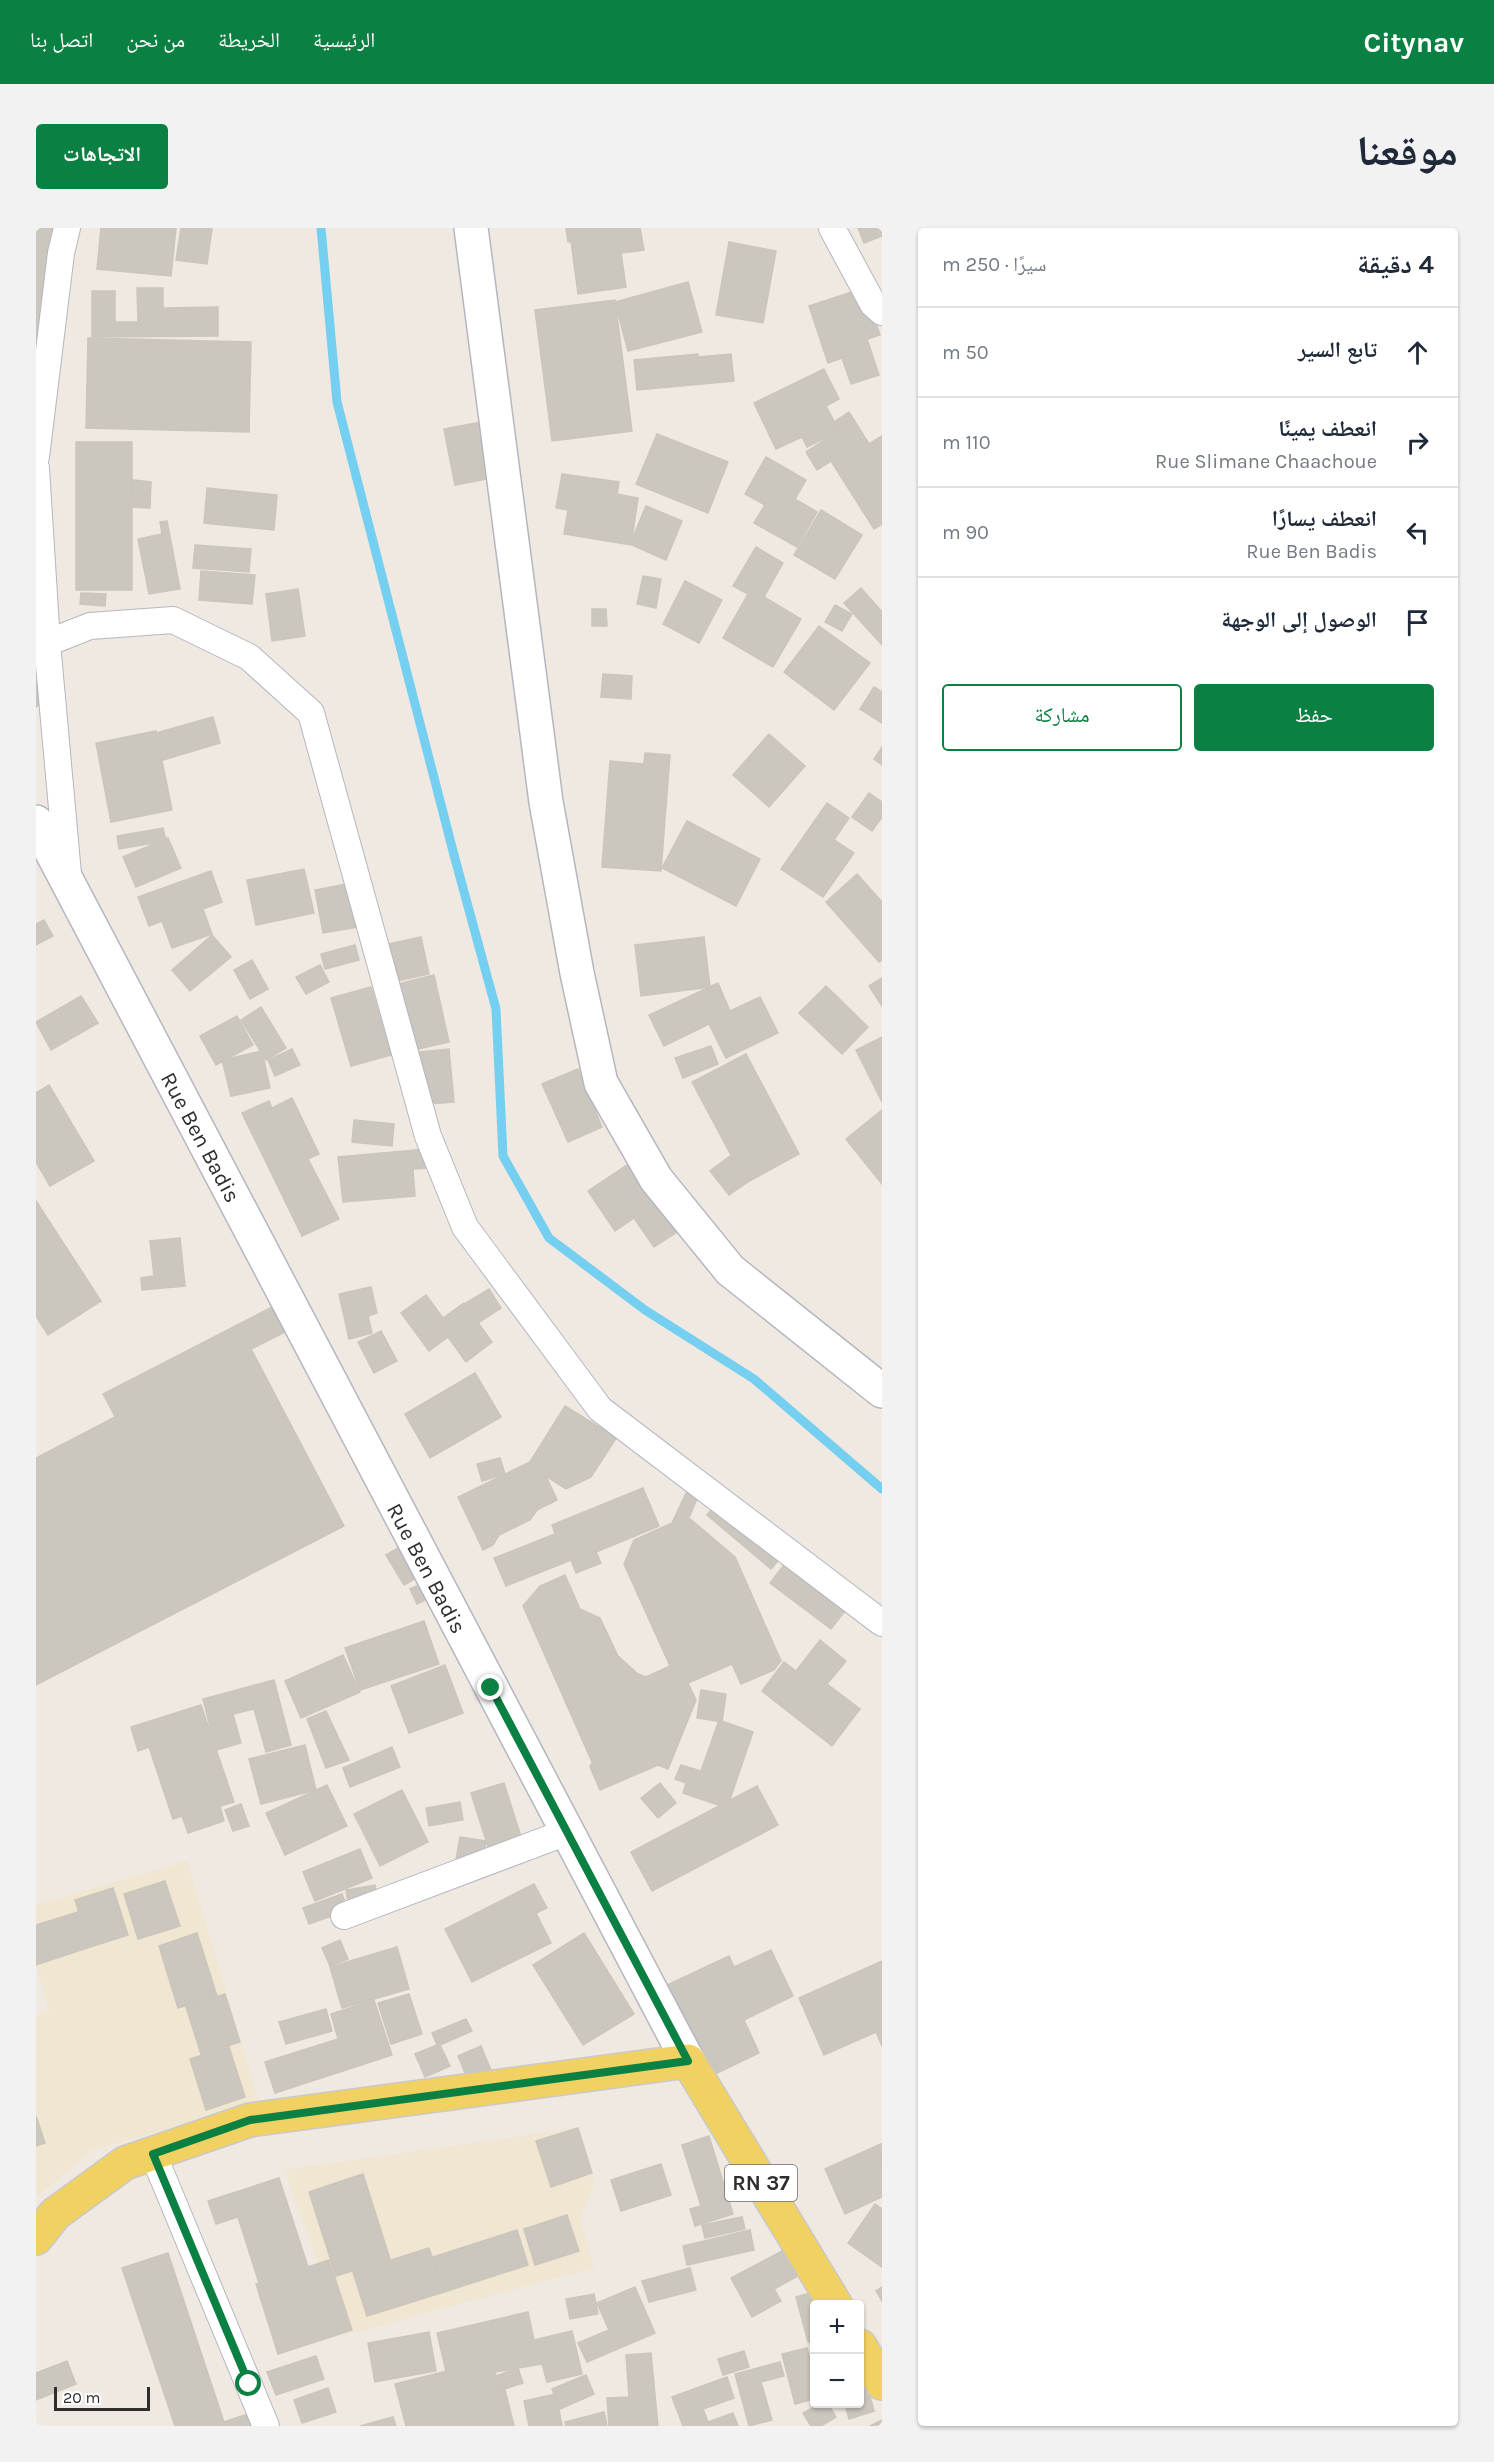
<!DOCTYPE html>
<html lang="ar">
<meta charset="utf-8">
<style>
body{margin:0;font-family:Karla,"Noto Naskh Arabic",sans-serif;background:#f2f2f3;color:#1f2937;direction:rtl}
.controls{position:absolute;right:18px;bottom:18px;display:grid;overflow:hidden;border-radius:6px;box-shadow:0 2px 4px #0004}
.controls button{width:54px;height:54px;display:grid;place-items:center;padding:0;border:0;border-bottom:2px solid #e0e1e3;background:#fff;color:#1f2937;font:30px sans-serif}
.scale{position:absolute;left:18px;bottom:15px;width:96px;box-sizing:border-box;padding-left:6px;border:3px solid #2e2e2e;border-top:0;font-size:16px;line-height:21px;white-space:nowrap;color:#2e2e2e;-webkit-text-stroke:4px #fff;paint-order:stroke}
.stop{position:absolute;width:18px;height:18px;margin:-14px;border:4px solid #0b8043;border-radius:50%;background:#fff}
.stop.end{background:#0b8043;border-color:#fff;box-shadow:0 2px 6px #0008}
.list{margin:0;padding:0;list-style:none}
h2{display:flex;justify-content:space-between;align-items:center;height:78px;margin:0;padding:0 24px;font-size:26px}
h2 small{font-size:20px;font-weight:400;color:#747a83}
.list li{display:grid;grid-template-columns:39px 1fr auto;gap:18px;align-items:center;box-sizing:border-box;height:90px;padding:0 24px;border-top:2px solid #e0e1e3}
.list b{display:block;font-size:22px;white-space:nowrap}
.list p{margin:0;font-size:20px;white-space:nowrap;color:#747a83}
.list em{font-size:20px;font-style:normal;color:#747a83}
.actions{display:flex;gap:12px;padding:18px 24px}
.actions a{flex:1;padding:14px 0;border:2px solid #0b8043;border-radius:6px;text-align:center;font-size:21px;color:#0b8043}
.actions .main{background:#0b8043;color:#fff}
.icon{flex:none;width:33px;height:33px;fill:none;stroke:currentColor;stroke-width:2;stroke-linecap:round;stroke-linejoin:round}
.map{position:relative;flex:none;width:846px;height:2198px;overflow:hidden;direction:ltr;border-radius:6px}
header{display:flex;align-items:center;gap:36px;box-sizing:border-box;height:84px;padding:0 30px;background:#0b8043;color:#fff}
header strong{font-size:28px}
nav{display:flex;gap:33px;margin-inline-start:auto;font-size:21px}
.intro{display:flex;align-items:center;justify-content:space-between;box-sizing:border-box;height:144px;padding:0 36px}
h1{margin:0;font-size:42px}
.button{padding:15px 27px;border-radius:6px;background:#0b8043;color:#fff;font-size:21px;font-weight:700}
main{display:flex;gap:36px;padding:0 36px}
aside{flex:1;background:#fff;border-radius:6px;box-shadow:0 2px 4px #0004}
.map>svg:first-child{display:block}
.education{fill:#f0e6d1}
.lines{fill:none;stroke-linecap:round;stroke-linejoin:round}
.stream{stroke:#75cff0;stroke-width:9}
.building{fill:#cbc7bf;stroke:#cbc5ba;stroke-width:1.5}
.minor-casing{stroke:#b4b7c1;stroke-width:28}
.tertiary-casing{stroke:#b4b7c1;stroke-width:36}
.primary-casing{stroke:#c9c9c9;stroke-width:36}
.minor{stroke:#fff;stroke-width:26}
.tertiary{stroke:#fff;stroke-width:33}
.primary{stroke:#f2d163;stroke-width:33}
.route{stroke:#0b8043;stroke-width:8}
.labels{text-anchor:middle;stroke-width:4.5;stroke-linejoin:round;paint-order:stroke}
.shield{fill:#fff;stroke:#6d6d6d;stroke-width:1.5}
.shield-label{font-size:21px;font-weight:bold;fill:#2e2e2e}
.street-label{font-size:22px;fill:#2e2e2e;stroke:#fff}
</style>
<header>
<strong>Citynav</strong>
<nav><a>الرئيسية</a><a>الخريطة</a><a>من نحن</a><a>اتصل بنا</a></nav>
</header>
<div class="intro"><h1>موقعنا</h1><a class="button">الاتجاهات</a></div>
<main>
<aside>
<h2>4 دقيقة<small>سيرًا · 250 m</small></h2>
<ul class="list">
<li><svg class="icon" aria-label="ahead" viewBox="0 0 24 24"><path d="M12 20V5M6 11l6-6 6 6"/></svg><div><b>تابع السير</b></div><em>50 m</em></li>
<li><svg class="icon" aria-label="right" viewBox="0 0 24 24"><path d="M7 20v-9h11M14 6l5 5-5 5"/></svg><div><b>انعطف يمينًا</b><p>Rue Slimane Chaachoue</p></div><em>110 m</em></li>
<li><svg class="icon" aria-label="left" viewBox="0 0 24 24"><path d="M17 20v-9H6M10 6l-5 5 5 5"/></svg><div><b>انعطف يسارًا</b><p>Rue Ben Badis</p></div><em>90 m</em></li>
<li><svg class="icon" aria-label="arrive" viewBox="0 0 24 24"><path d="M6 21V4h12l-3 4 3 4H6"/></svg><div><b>الوصول إلى الوجهة</b></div></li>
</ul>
<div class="actions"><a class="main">حفظ</a><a>مشاركة</a></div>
</aside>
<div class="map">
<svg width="846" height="2198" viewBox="0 0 846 2198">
<rect width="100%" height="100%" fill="#efe9e1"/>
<!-- education -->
<g class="education">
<polygon points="151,1633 223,1874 55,1923 0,1969 0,1788 13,1783 0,1738 0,1677"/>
<polygon points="542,1900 559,1954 544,1990 558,2040 309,2107 248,1942"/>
</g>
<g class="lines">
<!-- stream -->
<polyline class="stream" points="285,0 301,174 418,627 460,781 467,928 513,1010 609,1082 718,1151 846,1261"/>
</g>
<!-- building -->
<g class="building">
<polygon points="0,0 27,0 0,201"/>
<polygon points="65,0 140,0 135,48 61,41"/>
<polygon points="145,0 176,1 171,36 140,32"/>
<polygon points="530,0 604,0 608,22 585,25 590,59 542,66 535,13 532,14"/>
<polygon points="822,0 846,0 846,8 828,15"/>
<polygon points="693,14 740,23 727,95 680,87"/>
<polygon points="652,54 666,104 592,123 579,74"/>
<polygon points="101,60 127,60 127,80 182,79 182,108 56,109 56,63 79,63 79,94 102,94"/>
<polygon points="828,60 844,107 831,111 843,147 815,156 806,130 792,135 773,78"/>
<polygon points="579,72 596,203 516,213 499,82"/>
<polygon points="52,110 215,114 213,204 50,200"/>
<polygon points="662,126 662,129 695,126 698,153 601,162 598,132"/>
<polygon points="788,141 803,171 790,178 803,203 771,219 766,209 740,221 718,175"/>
<polygon points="813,184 833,216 846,208 846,296 838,301 795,233 781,242 770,224 804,202 798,194"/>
<polygon points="451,193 461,249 419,257 408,201"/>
<polygon points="621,206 692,234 672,285 600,256"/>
<rect x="40" y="214" width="56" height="148"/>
<polygon points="730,229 770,252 759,271 781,284 761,319 718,295 729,277 709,266"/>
<polygon points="526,246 583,254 581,266 602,270 595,317 528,306 532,282 520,280"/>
<polygon points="97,252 115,254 114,280 95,279"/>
<polygon points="171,260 241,267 238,302 168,295"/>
<polygon points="610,278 646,293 630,332 594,316"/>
<polygon points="785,282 826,307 799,351 758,327"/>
<polygon points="131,293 144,361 113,366 102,311 126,306 124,294"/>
<polygon points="159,317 215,321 213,344 157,340"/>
<polygon points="720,319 747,335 728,369 765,391 737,439 687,410 712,366 697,358"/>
<polygon points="165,343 219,347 216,376 163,372"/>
<polygon points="607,348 625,351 620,380 601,376"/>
<polygon points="649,353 686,372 663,415 627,396"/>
<polygon points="825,360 846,384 846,417 808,375"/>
<polygon points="262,361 269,408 236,413 230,366"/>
<polygon points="45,365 70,366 69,378 44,376"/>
<polygon points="799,377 816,386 806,403 789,394"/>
<polygon points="556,381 570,381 571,398 556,398"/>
<polygon points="783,398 834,435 798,482 748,444"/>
<polygon points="567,446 596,448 595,471 565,469"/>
<polygon points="0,454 11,472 0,479"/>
<polygon points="838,459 846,464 846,495 824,481"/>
<polygon points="177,489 184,515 127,532 120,505"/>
<polygon points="120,503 136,582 75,594 60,515"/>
<polygon points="733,506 769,538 733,579 697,547"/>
<polygon points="846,519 846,537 838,531"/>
<polygon points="609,525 634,527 625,643 566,639 574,533 608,536"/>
<polygon points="833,565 846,574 846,589 836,603 816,589"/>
<polygon points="791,575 813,590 798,612 818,625 787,669 745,641"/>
<polygon points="651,593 724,631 700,678 626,640"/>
<polygon points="127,600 130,613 83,621 81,608"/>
<polygon points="132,610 145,640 100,659 87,629"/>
<polygon points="268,641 278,685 220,697 211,652"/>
<polygon points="175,643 186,674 167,681 176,706 136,720 126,693 113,698 102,669"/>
<polygon points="821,646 846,674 846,732 843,734 790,674"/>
<polygon points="316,655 323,699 287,705 279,662"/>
<polygon points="8,692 17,708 0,717 0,696"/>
<polygon points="176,707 195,729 154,763 136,742"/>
<polygon points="385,709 393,746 356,754 348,717"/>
<polygon points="668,709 674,759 605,768 599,717"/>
<polygon points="319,717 323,732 289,741 285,726"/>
<polygon points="216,732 232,761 214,771 198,742"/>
<polygon points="284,737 293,754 270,766 260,749"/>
<polygon points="398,747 413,814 373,823 358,757"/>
<polygon points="846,750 846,778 833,758"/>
<polygon points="682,755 694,783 724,769 742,805 690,830 673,796 628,818 613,787"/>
<polygon points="790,758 832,799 806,826 763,785"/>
<polygon points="335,759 355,827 315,838 295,770"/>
<polygon points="45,768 62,795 15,822 0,794"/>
<polygon points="225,779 250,820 230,832 205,792"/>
<polygon points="201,788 217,817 180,837 164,808"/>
<polygon points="846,809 846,874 820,822"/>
<polygon points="675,818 682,836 647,850 639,830"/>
<polygon points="256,821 264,837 239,848 232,832"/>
<polygon points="413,821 418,874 379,877 374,825"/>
<polygon points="226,823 234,860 195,868 186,832"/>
<polygon points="710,826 763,926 710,955 656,854"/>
<polygon points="542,841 566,899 532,914 506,856"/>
<polygon points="13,857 58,933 14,958 0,934 0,865"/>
<polygon points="256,870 283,926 272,931 303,991 266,1008 206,885 233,873 236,880"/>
<polygon points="846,882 846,956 810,911"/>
<polygon points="318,892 358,896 356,918 316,914"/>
<polygon points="391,921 393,940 377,941 379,968 307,974 302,929"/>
<polygon points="694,928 713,953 693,967 674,943"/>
<polygon points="594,935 641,1004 618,1019 598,990 579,1003 552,963"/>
<polygon points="0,973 65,1073 12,1107 0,1088"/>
<polygon points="144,1010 149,1058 106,1062 105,1050 118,1048 114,1013"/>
<polygon points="335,1059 341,1085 332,1088 336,1105 313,1111 303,1066"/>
<polygon points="453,1061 465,1080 442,1095 430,1075"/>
<polygon points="390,1067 407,1090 428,1075 456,1114 430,1134 412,1109 393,1123 365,1085"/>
<polygon points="236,1079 249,1104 80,1190 67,1166"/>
<polygon points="345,1103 361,1133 338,1145 322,1114"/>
<polygon points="214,1119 308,1298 0,1457 0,1230"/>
<polygon points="439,1145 465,1189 394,1230 369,1186"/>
<polygon points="529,1178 566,1201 594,1189 555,1249 530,1261 510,1248 521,1272 501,1282 494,1292 463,1307 457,1317 447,1322 422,1269 494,1234"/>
<polygon points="464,1230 469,1246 446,1253 441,1236"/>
<polygon points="660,1244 669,1252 653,1290 699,1329 745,1433 738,1442 705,1456 696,1436 652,1455 660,1472 632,1541 622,1537 564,1562 554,1539 556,1534 487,1378 504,1358 529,1347 544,1381 564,1390 582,1428 602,1446 610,1449 634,1438 588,1336 598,1312 636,1295"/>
<polygon points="607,1260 623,1298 560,1324 565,1335 540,1345 535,1332 470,1358 458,1330 519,1306 516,1297"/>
<polygon points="689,1266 753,1320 735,1341 671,1287"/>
<polygon points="372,1314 389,1345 368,1357 350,1327"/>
<polygon points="758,1324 819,1370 795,1401 734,1355"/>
<polygon points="392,1353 399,1367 381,1376 374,1361"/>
<polygon points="388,1393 403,1436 324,1462 309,1420"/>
<polygon points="784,1412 810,1433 791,1456 824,1481 796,1518 726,1463 748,1434 760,1443"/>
<polygon points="307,1427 324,1464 265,1490 249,1453"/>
<polygon points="409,1437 427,1485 373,1505 355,1458"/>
<polygon points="238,1452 255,1517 230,1524 218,1481 197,1486 205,1515 180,1522 167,1471"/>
<polygon points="665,1462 690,1466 686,1494 661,1490"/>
<polygon points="165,1477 198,1574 184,1578 188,1593 152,1605 146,1588 137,1591 113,1519 102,1523 95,1499"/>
<polygon points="290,1483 313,1532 290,1540 271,1491"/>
<polygon points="683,1492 717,1504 691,1580 647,1565 650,1555 639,1551 645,1537 665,1543"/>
<polygon points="269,1517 280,1562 225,1576 213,1531"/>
<polygon points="356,1519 364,1539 314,1559 307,1540"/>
<polygon points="468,1555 486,1612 453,1622 435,1565"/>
<polygon points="624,1555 640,1575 622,1590 605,1570"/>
<polygon points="291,1557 311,1598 249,1627 230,1585"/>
<polygon points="721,1558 742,1597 616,1663 595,1624"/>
<polygon points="366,1562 392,1614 344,1638 318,1586"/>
<polygon points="424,1574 427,1592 393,1598 390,1580"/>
<polygon points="205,1576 213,1598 197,1603 189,1582"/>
<polygon points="424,1609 450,1613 445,1647 418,1643"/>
<polygon points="324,1621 336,1650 279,1673 267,1644"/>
<polygon points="129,1653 144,1698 102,1711 88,1666"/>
<polygon points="498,1656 511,1680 500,1685 515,1715 436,1754 409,1701"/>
<polygon points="339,1657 342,1675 313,1681 310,1662"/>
<polygon points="77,1660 92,1707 54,1719 39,1672"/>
<polygon points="306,1666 312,1682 273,1696 267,1680"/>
<polygon points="42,1684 54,1719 0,1737 0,1697"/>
<polygon points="161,1705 181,1768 142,1780 123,1718"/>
<polygon points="548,1705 598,1786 547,1817 497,1737"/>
<polygon points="304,1712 312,1731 294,1738 286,1720"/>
<polygon points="361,1719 373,1761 306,1780 294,1739"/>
<polygon points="735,1722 757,1768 708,1792 723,1825 673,1849 629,1758 693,1728 698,1739"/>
<polygon points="846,1733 846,1818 840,1804 788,1827 763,1770"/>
<polygon points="189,1766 204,1814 165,1826 150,1779"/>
<polygon points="373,1766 386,1806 355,1816 342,1775"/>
<polygon points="338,1772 356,1827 239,1865 229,1834 302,1811 295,1786"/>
<polygon points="290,1781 296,1803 250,1816 243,1794"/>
<polygon points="430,1791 436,1803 404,1817 414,1838 389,1849 379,1826 401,1817 396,1805"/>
<polygon points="445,1818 457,1847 434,1857 422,1828"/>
<polygon points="193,1819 209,1869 170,1882 154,1831"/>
<polygon points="0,1888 9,1915 0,1918"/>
<polygon points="542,1900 556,1945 515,1959 500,1913"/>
<polygon points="673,1908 697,1986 659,1998 654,1981 665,1978 646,1917"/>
<polygon points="845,1916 846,1969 809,1986 789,1941"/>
<polygon points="625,1936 635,1967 585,1983 575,1952"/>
<polygon points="327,1946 354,2031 300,2048 273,1964"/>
<polygon points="243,1950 272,2039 293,2032 316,2102 242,2126 220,2056 223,2055 202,1989 180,1996 172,1973"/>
<polygon points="839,1976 846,1981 846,2039 812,2015"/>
<polygon points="531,1987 543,2023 499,2037 488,2001"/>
<polygon points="706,1989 709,2001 669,2010 666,1997"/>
<polygon points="481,2002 492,2037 408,2064 397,2029"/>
<polygon points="714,2002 718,2022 651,2037 647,2018"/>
<polygon points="393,2020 408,2064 331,2088 317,2044"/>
<polygon points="748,2022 762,2048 738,2061 745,2073 716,2089 695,2050"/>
<polygon points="132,2025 188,2194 218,2184 223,2198 139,2198 86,2040"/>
<polygon points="654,2040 660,2062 613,2074 606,2053"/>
<polygon points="599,2059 619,2105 551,2134 542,2115 573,2102 561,2075"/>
<polygon points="846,2059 846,2073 840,2063"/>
<polygon points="788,2061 792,2076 778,2076 778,2113 772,2114 760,2069"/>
<polygon points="558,2066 562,2086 534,2091 530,2071"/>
<polygon points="492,2084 498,2112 536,2103 546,2146 511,2154 506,2136 459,2144 464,2163 469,2162 478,2198 423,2198 401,2105"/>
<polygon points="393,2104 400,2143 339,2154 332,2115"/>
<polygon points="771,2120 778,2147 778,2171 759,2176 746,2126"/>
<polygon points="708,2123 713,2139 687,2147 682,2131"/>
<polygon points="615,2125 622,2198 573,2198 571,2170 593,2169 590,2127"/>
<polygon points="280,2128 288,2151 240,2167 231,2144"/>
<polygon points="31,2133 40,2156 0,2172 0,2145"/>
<polygon points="744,2134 748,2148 725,2154 736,2192 713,2198 699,2146"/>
<polygon points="482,2140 487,2155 465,2162 460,2148"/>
<polygon points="411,2143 425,2198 370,2198 359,2156"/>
<polygon points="550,2147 558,2166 524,2181 516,2161"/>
<polygon points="691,2149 698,2170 667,2181 672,2194 697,2185 702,2198 647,2198 636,2169"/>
<polygon points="292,2160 300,2184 266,2195 258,2172"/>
<polygon points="832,2161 838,2183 813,2191 809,2176 824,2176 824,2164"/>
<polygon points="520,2166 526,2198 493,2198 488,2173"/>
<polygon points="784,2176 792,2176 800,2189 785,2198 775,2198 767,2185"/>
<polygon points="568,2184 571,2198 530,2198 529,2194"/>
<polygon points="357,2189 360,2198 324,2198"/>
<polygon points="846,2192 846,2198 834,2198"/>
</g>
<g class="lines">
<defs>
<g id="minor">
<polyline points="796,0 837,76 846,84"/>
<polyline points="0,229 25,25 31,0"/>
<polyline points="0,240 11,415 32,646"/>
<polyline points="11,415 54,398 137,392 213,429 275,485 392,908 429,999 564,1181 846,1395"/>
<polyline points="308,1688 531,1604"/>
<polyline points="117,1926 230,2198"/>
</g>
<g id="tertiary">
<polyline points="435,0 510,574 541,745 565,855 620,951 694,1042 846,1163"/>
<polyline points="0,594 652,1833"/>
</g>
<g id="primary">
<polyline points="0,2010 19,1986 89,1935 214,1892 652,1833 799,2076"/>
<polyline points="824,2118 846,2155"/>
</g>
</defs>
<!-- minor casing -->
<use href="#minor" class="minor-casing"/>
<!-- tertiary casing -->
<use href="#tertiary" class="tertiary-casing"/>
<!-- primary casing -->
<use href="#primary" class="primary-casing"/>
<!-- minor -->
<use href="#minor" class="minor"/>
<!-- tertiary -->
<use href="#tertiary" class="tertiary"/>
<!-- primary -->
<use href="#primary" class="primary"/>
</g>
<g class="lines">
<!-- route -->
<polyline class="route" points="213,2156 117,1926 214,1892 652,1833 455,1460"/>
</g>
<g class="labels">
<!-- shield labels -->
<rect class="shield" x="689" y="1937" width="72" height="36" rx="4.5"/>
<g class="shield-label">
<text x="725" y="1962">RN 37</text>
</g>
<!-- street labels -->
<g class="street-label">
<text transform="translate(165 909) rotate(62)" y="8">Rue Ben Badis</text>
<text transform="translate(391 1340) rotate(62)" y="8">Rue Ben Badis</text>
</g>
</g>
</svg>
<div class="controls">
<button>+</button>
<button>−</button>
</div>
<div class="scale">20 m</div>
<div class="stop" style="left:213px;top:2156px"></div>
<div class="stop end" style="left:455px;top:1460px"></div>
</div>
</main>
